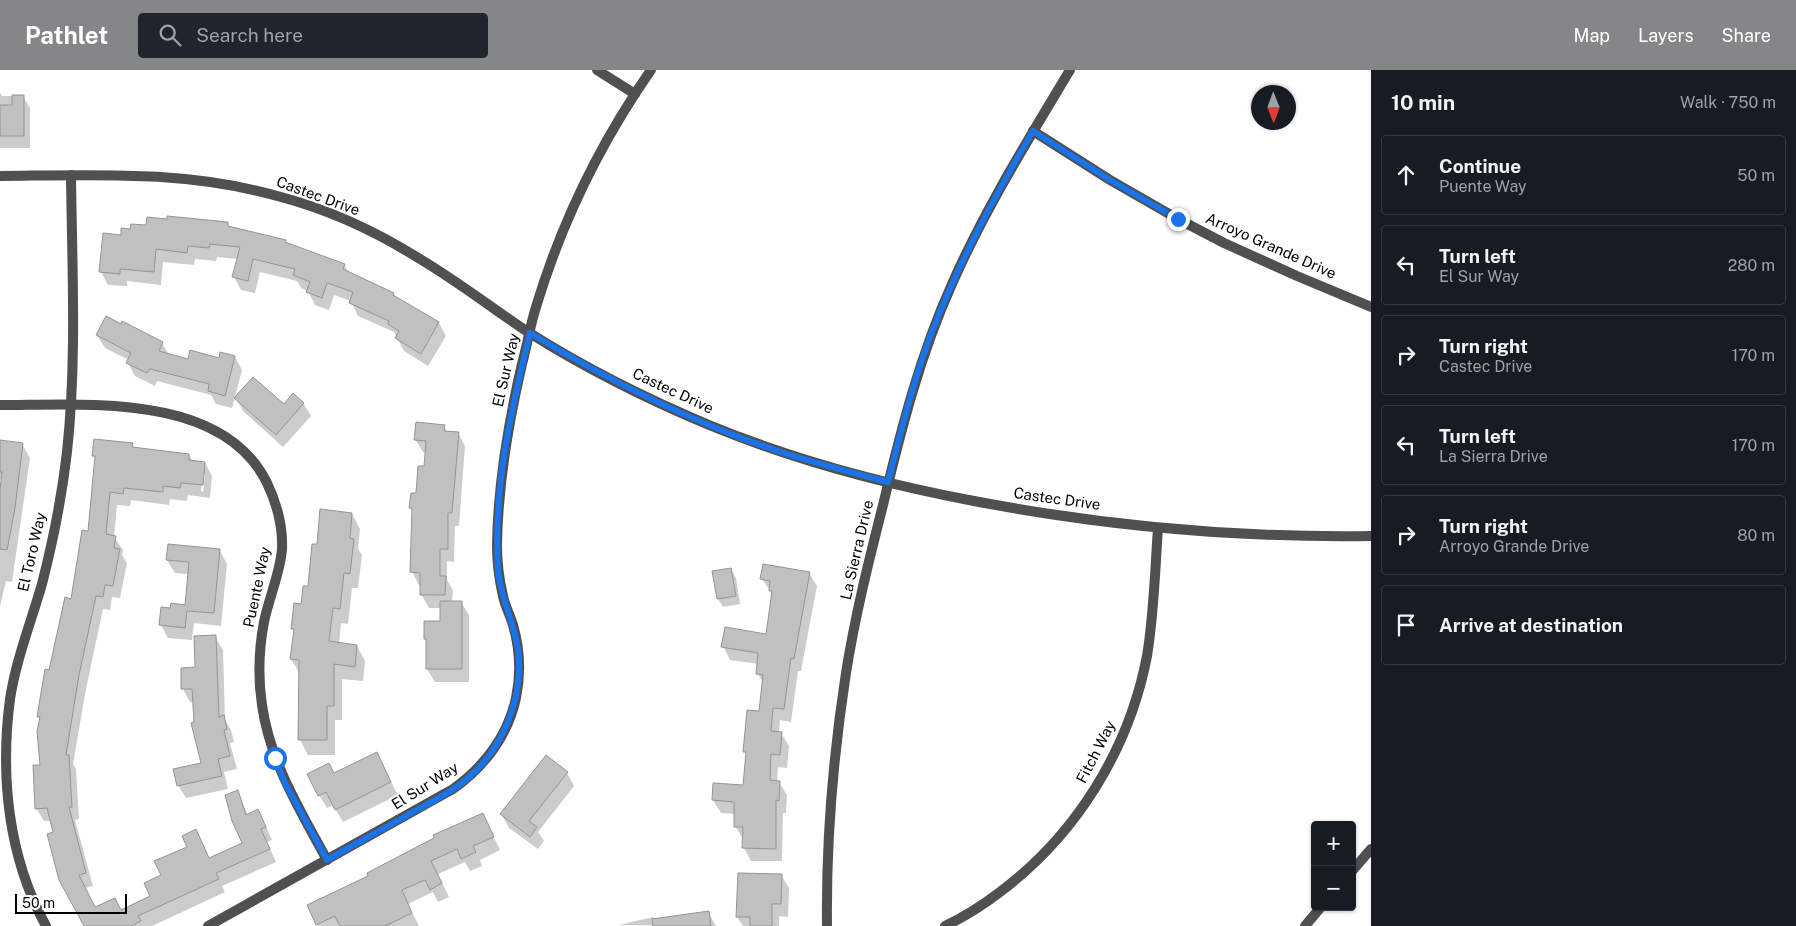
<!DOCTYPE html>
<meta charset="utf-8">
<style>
body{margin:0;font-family:"Public Sans",sans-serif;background:#20242c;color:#f1f3f6}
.controls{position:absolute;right:15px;bottom:15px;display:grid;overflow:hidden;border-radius:5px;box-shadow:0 1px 4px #0004}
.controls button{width:45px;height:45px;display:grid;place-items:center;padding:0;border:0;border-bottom:1px solid #363941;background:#171b24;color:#f1f3f6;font:25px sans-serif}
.compass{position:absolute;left:1251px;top:15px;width:45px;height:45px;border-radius:50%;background:#171b24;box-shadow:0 1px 4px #0004;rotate:179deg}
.scale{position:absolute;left:15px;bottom:12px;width:112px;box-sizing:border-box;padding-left:5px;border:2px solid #000;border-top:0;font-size:14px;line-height:18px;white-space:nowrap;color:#000;-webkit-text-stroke:4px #fff;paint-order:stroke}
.stop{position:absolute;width:15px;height:15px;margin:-11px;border:4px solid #1a73e8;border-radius:50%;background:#fff}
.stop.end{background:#1a73e8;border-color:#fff;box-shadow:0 1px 5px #0008}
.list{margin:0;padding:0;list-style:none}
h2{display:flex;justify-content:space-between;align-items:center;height:65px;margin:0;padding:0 20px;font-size:21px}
h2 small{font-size:16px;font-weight:400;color:#9ea1a6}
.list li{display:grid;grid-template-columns:32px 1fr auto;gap:15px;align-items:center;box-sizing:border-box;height:80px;margin:0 10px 10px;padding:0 10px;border:1px solid #363941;border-radius:5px}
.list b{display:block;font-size:19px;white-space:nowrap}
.list p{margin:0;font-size:16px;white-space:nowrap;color:#9ea1a6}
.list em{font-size:16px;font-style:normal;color:#9ea1a6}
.icon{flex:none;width:28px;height:28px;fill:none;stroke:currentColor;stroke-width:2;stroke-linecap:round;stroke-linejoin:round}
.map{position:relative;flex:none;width:1371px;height:856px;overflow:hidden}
header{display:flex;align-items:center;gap:30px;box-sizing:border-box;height:70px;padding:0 25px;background:#858687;color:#fff}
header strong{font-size:24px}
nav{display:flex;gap:28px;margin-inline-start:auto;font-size:18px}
.search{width:350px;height:45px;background:#20242c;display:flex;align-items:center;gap:12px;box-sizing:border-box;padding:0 18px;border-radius:5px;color:#9ea1a6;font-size:19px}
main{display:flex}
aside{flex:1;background:#171b24}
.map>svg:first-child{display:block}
.shadow{fill:#0003;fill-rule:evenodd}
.building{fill:#c0c0c0;stroke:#949494}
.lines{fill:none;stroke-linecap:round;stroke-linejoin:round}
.street{stroke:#505050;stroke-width:10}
.route{stroke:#1a73e8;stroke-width:6}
.labels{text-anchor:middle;stroke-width:4;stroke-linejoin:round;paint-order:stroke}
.street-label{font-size:15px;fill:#000;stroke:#fff}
</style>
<header>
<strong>Pathlet</strong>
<div class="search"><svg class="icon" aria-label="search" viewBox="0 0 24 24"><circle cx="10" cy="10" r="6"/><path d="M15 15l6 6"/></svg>Search here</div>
<nav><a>Map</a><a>Layers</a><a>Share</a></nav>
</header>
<main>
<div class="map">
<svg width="1371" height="856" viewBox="0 0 1371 856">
<rect width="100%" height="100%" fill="#fff"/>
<!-- shadow -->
<g class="shadow">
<polygon points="0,23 2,26 23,26 30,38 30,78 0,78"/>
<polygon points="227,154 229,157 285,171 286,174 344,195 349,203 393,224 396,228 439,253 446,266 428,296 404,281 394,262 358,246 351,231 334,225 329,240 315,235 308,221 301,218 297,211 260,202 255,223 241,220 234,207 238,189 217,187 216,191 195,189 194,195 163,192 161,215 127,211 127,216 108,215 101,202 122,166 131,160 147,157"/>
<polygon points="97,265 162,273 169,285 189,290 220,289 235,287 242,300 232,338 216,334 211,325 157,311 155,316 135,306 128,293 129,290 105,278"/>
<polygon points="236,328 284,335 303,333 311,346 283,377 243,341"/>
<polygon points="444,356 447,362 458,363 465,376 459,456 455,456 454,492 447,491 447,510 453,520 452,532 461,532 469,545 469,612 435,612 427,599 428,573 425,569 425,552 442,552 442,538 429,538 421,524 421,515 419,515 412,502 413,442 411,438 417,424 425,397 426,383 423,382 415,369"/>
<polygon points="0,371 22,374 30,388 12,512 6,511 0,536 0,425 2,412 0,409"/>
<path d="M132 374 135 379 189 385 193 392 205 393 212 406 210 428 188 425 187 431 170 429 169 435 131 430 130 436 117 435 114 467 123 480 122 485 127 493 120 528 112 527 110 540 103 539 86 619 73 694 76 699 79 749 75 750 93 816 85 818 95 839 122 841 152 826 163 806 203 774 210 790 244 774 237 722 248 745 257 741 265 754 272 770 267 772 276 792 222 816 225 822 152 856H85L52 751H44L36 738 42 696 41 650 39 647 89 463 96 390 93 386ZM203 404H205L203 422 201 421Z"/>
<polygon points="352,444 360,459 358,479 362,485 358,518 352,518 348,554 341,553 339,574 357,576 365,591 363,611 342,609 342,650 335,650 335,685 308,685 300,670 300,604 291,589 295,562 293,558 309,518 318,476"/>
<polygon points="220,481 227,494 221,556 194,553 192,570 168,568 161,555 171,540 186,536 189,504 175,503 167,490"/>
<polygon points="731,499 736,508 740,534 723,537 718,529"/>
<polygon points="809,503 817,516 801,601 798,601 791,652 780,650 779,663 781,663 789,676 787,698 778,697 777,712 779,712 787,725 786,743 783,743 782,791 751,791 744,778 743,769 735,756 736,744 721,743 713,730 745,716 747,686 745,682 760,643 764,614 758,604 759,594 730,590 723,576 768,565 773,525 762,509"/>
<polygon points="215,567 223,580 225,650 231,660 234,672 230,673 237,699 224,702 228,719 186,728 178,715 202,693 195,653 194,632 190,632 183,619"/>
<polygon points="376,683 398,725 343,752 333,735 327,738 319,725"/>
<polygon points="567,703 574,716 538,762 544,771 538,779 509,758 502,745"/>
<polygon points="483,745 500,780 480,790 482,796 470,801 465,792 438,804 449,827 438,832 433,822 408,834 419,856 318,856 308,836 370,806"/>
<polygon points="781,805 789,818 788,847 779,846 779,856 743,856 737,847"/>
<polygon points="708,842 716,856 619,855 653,847 655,850"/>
</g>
<!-- building -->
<g class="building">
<polygon points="12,25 24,25 24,66 0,66 0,35 12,35"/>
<polygon points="167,146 228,152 228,156 286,170 285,172 345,194 343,199 394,223 393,225 439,252 421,284 395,268 399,261 388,254 389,251 349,233 353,222 327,213 322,228 306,222 310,212 293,205 295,199 253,189 248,211 232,207 240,177 210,174 209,178 188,176 187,183 156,179 154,202 120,199 120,204 99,202 103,163 121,165 121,158 130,159 131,154 146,155 147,147 167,149"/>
<polygon points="106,246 121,254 122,251 163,272 159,281 188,289 190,280 219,288 220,282 235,286 225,326 208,321 209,314 150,299 147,303 126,293 131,283 96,265"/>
<polygon points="253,307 284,334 293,323 304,333 276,365 234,328"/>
<polygon points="416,352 445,355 444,361 459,362 452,443 448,443 448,479 440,479 440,506 446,506 445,525 420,525 420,503 410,502 412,438 409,438 411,423 416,423 418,396 424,396 426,371 414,370"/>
<polygon points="94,369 133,373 132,377 189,384 189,390 205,392 203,415 181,413 180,418 163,416 163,422 124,418 123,424 110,422 106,464 116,466 114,478 120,479 113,516 105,515 103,527 96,526 79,605 66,685 69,685 72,737 69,737 86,803 79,805 95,837 115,828 121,840 150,826 144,813 161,805 154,791 187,777 182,766 196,759 209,788 242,773 232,751 225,725 238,720 246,745 258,739 266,757 261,759 270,779 216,803 219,809 138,846 141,851 131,856 84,856 59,810 47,764 53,762 47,738 35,739 33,695 40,695 37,661 40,647 37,647 45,599 49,600 65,527 71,529 82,460 88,461 95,386 92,386"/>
<polygon points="0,370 23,373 15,438 7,480 0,479 0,420 2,402 0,402"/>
<polygon points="320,439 352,443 350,468 354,469 350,504 344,503 340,539 333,538 329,571 357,575 355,597 334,594 334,636 327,636 327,670 298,670 299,590 290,589 294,559 291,559 294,533 301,534 303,516 308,516 312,474 317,474"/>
<polygon points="168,474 220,479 214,543 187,541 185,558 159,555 161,537 170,538 171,533 185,535 189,492 166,490"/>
<polygon points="763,494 810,502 794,589 791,588 784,639 773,638 771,661 782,662 780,685 771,684 770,710 780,711 779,731 776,730 776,779 742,778 743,757 734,757 734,732 712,730 713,713 743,715 746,682 743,682 747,640 759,641 763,605 756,604 758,583 721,577 725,557 766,564 772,521 769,521 770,511 760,509"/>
<polygon points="731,498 736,526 717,529 712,501"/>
<polygon points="440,531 462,531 462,599 426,599 426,569 424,569 424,551 440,551"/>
<polygon points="216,565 219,647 224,645 227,659 224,660 230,686 218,689 222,706 177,716 173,699 201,693 191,653 194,652 192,619 181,619 181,598 195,597 194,566"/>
<polygon points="377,682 391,712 335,740 326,722 318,726 307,704 329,693 334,703"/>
<polygon points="546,685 568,702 529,751 537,757 530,767 500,744"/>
<polygon points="483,743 494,767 473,776 476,782 461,789 457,779 431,791 442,813 430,820 425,810 402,820 412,843 385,856 340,856 335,846 316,855 307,835 368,806 367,803 434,768 433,765"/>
<polygon points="738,803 782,804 781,834 772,834 772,856 750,856 750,847 736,847"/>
<polygon points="709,841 711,856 653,856 652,849"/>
</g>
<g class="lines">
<!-- street -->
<g class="street">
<polyline points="597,0 635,24"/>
<polyline points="1033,61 1110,110 1178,149 1224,173 1297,206 1371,237"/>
<path d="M0 106C97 105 187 100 281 127 330 140 377 162 420 189 457 211 492 238 528 262 585 298 647 329 709 355 794 390 884 414 974 431 1105 456 1238 468 1371 466"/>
<path d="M0 335C84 335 223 322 267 413 277 434 283 456 282 479 280 504 269 527 264 552 259 578 258 608 262 635 270 692 300 740 327 790"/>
<polyline points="1352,801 1371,779"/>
<path d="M46 856C8 787 0 706 10 629 16 590 31 552 42 514 53 471 62 426 67 382 77 290 72 197 71 105"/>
<path d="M208 856 453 719C484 697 508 666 516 628 521 604 520 579 513 555 510 545 505 536 503 526 499 509 497 492 497 475 498 413 508 354 522 294 527 276 530 256 536 237 561 154 601 72 651 0"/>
<path d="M827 856C826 771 833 687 846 603 855 546 869 490 883 435 901 360 920 285 952 214 985 139 1028 70 1070 0"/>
<path d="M945 856C964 847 983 835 1000 822 1076 765 1129 680 1147 586 1154 544 1155 500 1158 458"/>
<polyline points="1305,856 1321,837"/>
</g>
</g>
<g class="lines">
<!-- route -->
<path class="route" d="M275 688 285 713 327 790C353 775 380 761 406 746 425 735 445 726 462 713 502 682 524 630 518 579 514 552 500 527 498 499 493 418 511 341 530 263 606 309 687 350 772 379 810 392 849 402 888 412 901 362 913 311 932 262 959 192 995 126 1033 61L1110 110 1178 149"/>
</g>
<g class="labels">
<!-- street labels -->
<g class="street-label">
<text transform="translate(318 126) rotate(20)" y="5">Castec Drive</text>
<text transform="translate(1271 176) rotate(24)" y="5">Arroyo Grande Drive</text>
<text transform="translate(506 300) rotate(-77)" y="5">El Sur Way</text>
<text transform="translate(673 321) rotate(25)" y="5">Castec Drive</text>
<text transform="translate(1057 429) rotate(8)" y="5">Castec Drive</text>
<text transform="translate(857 480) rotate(-77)" y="5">La Sierra Drive</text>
<text transform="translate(32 482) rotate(-77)" y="5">El Toro Way</text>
<text transform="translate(257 517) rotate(-78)" y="5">Puente Way</text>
<text transform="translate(1096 682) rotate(-63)" y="5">Fitch Way</text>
<text transform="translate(425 716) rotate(-32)" y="5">El Sur Way</text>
</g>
</g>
</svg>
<div class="controls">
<button>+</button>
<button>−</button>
</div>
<svg class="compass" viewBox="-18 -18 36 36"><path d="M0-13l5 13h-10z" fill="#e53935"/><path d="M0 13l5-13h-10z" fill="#9ea1a6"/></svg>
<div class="scale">50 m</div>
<div class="stop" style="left:275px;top:688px"></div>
<div class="stop end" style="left:1178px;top:149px"></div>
</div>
<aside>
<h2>10 min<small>Walk · 750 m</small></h2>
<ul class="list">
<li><svg class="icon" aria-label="ahead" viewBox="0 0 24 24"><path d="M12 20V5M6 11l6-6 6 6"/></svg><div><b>Continue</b><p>Puente Way</p></div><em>50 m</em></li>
<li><svg class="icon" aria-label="left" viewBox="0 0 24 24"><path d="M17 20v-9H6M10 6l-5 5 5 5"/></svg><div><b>Turn left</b><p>El Sur Way</p></div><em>280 m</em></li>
<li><svg class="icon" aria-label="right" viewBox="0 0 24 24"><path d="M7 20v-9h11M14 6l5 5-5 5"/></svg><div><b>Turn right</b><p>Castec Drive</p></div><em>170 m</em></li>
<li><svg class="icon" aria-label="left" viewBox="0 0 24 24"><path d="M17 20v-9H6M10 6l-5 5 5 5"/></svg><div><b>Turn left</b><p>La Sierra Drive</p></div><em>170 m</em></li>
<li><svg class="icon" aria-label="right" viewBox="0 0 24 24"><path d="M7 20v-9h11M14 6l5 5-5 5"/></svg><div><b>Turn right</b><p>Arroyo Grande Drive</p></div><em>80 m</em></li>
<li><svg class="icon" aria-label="arrive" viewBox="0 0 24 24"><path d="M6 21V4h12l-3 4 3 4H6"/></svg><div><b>Arrive at destination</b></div></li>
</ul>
</aside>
</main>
